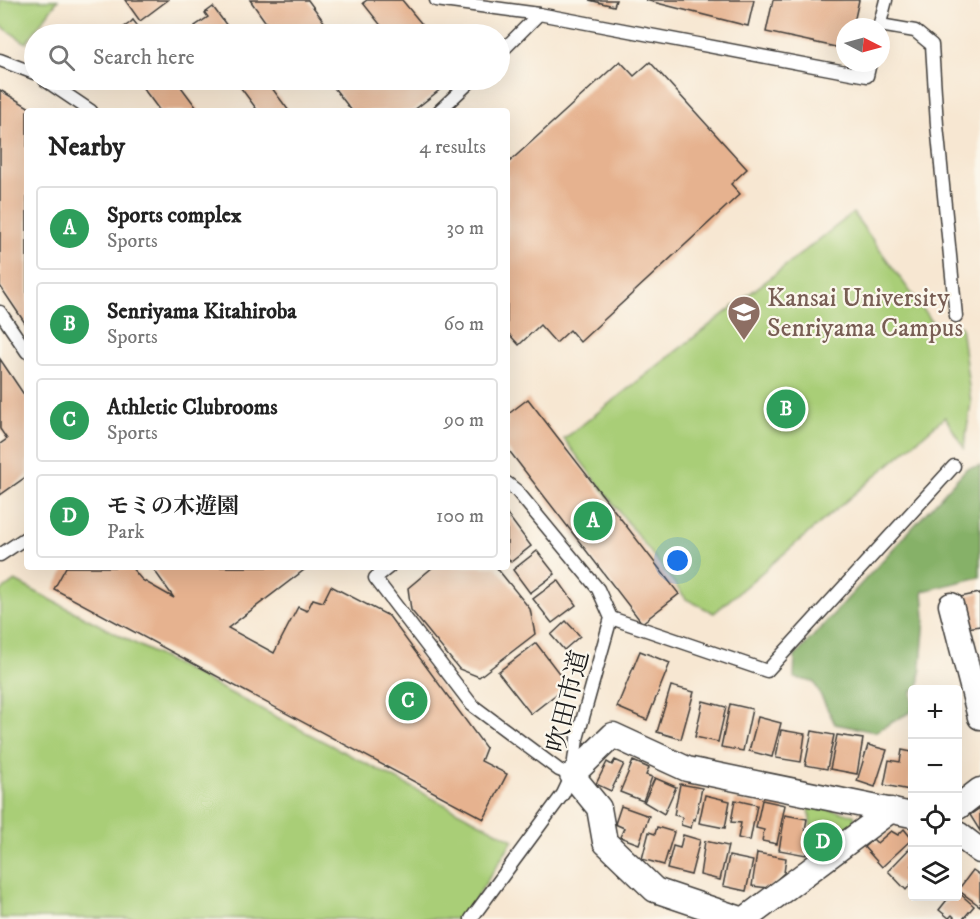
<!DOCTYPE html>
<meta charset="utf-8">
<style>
body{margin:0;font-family:"IM FELL DW Pica","Noto Serif JP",serif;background:#f6f6f6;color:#222}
.controls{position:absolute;right:18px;bottom:18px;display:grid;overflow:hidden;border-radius:6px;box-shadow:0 6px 24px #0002}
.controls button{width:54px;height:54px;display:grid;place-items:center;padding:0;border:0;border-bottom:2px solid #e0e0e0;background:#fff;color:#222;font:30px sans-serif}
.compass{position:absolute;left:836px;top:18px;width:54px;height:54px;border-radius:50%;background:#fff;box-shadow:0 6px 24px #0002;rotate:96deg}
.you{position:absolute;left:678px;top:561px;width:21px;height:21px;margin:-15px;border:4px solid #fff;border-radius:50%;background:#1a73e8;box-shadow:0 0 0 9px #1a73e833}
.badge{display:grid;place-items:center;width:39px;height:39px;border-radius:50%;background:#ea580c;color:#fff;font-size:20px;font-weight:700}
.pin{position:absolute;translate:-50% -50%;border:3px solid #fff;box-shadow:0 2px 6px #0006}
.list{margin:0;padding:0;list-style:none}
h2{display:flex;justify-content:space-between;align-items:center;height:78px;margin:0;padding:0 24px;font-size:26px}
h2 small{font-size:20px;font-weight:400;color:#767676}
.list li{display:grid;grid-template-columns:39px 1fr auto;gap:18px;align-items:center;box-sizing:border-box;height:84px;margin:0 12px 12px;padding:0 12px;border:2px solid #e0e0e0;border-radius:6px}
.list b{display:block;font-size:22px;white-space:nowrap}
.list p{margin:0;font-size:20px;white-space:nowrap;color:#767676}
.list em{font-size:20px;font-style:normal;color:#767676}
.icon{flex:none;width:33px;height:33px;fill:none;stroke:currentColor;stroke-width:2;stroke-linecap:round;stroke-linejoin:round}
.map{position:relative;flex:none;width:980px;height:919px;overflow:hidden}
.search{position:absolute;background:#fff;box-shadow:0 6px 24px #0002;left:24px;top:24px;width:486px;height:66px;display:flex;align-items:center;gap:15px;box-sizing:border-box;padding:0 21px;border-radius:33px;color:#767676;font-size:22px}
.panel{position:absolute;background:#fff;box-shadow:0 6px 24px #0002;left:24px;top:108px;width:486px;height:462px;border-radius:6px}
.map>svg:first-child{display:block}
.green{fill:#a9ce77;stroke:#62754a;stroke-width:1.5}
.forest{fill:#86b168;stroke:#516642;stroke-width:1.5}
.building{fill:#e6b28f}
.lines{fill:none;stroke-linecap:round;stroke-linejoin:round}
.service-casing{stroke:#3d3a37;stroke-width:15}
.minor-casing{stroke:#3d3a37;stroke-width:27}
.service{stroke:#fff;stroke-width:12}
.minor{stroke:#fff;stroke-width:24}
.labels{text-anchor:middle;stroke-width:4.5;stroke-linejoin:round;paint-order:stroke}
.education-label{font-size:26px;fill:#785e54;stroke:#fbf7ec;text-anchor:start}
.street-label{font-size:26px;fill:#1c1c1c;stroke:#fbf7ec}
</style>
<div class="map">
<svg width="980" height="919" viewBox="0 0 980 919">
<rect width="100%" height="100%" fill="#fbf7ec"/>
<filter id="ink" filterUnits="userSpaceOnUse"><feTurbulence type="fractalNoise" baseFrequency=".0167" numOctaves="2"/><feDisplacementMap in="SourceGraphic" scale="12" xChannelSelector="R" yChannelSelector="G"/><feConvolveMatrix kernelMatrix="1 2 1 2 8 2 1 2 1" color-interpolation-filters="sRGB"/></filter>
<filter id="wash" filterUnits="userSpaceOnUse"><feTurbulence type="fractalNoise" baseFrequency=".008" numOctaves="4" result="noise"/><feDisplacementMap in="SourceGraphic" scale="24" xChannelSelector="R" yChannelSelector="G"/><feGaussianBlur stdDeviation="1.35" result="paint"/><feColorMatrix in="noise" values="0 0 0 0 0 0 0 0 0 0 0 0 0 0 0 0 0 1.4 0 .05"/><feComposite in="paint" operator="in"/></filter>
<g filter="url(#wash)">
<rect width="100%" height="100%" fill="#f7e7d2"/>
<!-- green -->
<g class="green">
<polygon points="0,0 58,0 26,43 0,25"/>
<polygon points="853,213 936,327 961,326 971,403 964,448 945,417 714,613 686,599 564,439"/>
<polygon points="15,581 513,840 463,919 0,918 0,592"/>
<polygon points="809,805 854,815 856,826 813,859"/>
</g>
<!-- forest -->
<polygon class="forest" points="980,466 980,577 923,591 925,618 919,689 912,690 912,711 875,732 835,724 814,682 794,678 795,656 967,468"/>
<g id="blocks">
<!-- building -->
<g class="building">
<polygon points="125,0 168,0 140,21"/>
<polygon points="250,0 308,0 333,34 274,34"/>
<polygon points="367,0 402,0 430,34 375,34 383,28 363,3"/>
<polygon points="589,0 616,0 614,6"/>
<polygon points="645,0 754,0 748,26"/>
<polygon points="773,0 859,0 853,27 845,27 845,49 766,32"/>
<polygon points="213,7 233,34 202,34 195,26 208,17 205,13"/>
<polygon points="133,20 144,34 114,34 130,23"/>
<polygon points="620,61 634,76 650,62 747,169 731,184 740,194 580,342 570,330 556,343 540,325 519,345 507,332 507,164"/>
<polygon points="137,80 176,80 199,111 160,111"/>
<polygon points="235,80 266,80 289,111 258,111"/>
<polygon points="328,80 452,80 413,111 352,111"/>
<polygon points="0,90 35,111 27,111 27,326 0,286"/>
<polygon points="0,359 27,399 27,476 0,495 0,444 7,439 0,429"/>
<polygon points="528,399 679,594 642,623 507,448 507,415"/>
<polygon points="507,514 531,546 511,562 507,557"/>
<polygon points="537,551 555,574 530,593 513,570"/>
<polygon points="66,567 131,567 142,580 174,598 152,567 308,567 228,628 274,653 298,607 307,611 313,599 323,602 331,586 389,616 486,748 481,761 507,774 484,819 54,589"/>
<polygon points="433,567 496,567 530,609 535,634 479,677 459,669 411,610 408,588"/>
<polygon points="558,580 576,605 552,623 533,599"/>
<polygon points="980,593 980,626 967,628 960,597"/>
<polygon points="566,621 580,636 564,650 551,635"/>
<polygon points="536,643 568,685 531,714 498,672"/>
<polygon points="640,651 670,663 647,720 617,707"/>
<polygon points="671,686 694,692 681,739 657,732"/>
<polygon points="703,701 726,707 718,742 695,737"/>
<polygon points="730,704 752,709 743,751 721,747"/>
<polygon points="758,717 781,723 772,757 749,751"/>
<polygon points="781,730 805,734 801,762 776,758"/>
<polygon points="812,731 834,735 827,769 805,765"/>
<polygon points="837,735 863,739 857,774 830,769"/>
<polygon points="868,745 887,750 875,787 857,781"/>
<polygon points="902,750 912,752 910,790 884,785 889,760 900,762"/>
<polygon points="615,760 624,764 611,791 596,784 607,762 612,765"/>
<polygon points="633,761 649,768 646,775 652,777 643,801 620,792"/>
<polygon points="655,778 676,787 664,814 644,802"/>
<polygon points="680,784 702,788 695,820 693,819 691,828 681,825 682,817 674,815"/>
<polygon points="705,795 730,801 725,828 699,823"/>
<polygon points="735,800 757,805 750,841 738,838 741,823 731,822"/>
<polygon points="762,800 785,805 777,844 762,841 764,830 756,828"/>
<polygon points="621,806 649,816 639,844 620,837 624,828 615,824"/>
<polygon points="980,808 980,831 970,815"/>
<polygon points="785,815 807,819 805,830 808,831 807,839 809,840 806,855 779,850"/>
<polygon points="657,827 674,832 664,865 642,859 649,832 655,834"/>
<polygon points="904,829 912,839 882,867 864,847 873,839 877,843 891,831 898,835"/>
<polygon points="683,835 700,840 691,875 667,869 673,846 680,848"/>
<polygon points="705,841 728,846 720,880 700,875"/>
<polygon points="912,846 912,883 906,890 888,871"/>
<polygon points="757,853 786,858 784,873 768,888 752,886"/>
<polygon points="729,856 753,861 746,891 723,886"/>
<polygon points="973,870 980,875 980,906 958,890"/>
<polygon points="958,892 974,906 963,919 956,919 952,915 949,918 939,910 950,896 958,896"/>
</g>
</g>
</g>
<g filter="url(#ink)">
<use href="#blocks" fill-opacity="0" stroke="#3d3a37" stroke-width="1.5"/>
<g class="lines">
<defs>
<g id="service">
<polyline points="436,0 539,14"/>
<polyline points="880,25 915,31 932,45 937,125 956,316"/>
<polyline points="879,27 886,0"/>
<polyline points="500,53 539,14 867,76 870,63"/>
<polyline points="0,60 34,73"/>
<polyline points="45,80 91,111"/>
<polyline points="439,111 472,80"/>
<polyline points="0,312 27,352"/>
<polyline points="0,555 27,537"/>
<polyline points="389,567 375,578 472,705 559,770 572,775"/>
<polyline points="611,618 767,671 954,466"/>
<polyline points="471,919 563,794 572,775 577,739 611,618 598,589 517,491 507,483"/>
</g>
<g id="minor">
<polyline points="951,605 980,717"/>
<polyline points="958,807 980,790"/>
<polyline points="958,834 980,851"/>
<polyline points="741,919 655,890 605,842 599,808 572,775 613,735 687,769 912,815"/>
<polyline points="745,919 891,810"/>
</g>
</defs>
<!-- service casing -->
<use href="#service" class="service-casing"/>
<!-- minor casing -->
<use href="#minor" class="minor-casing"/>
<!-- service -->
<use href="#service" class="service"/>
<!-- minor -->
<use href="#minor" class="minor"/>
</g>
</g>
<!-- icons -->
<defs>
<symbol id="university-pin" viewBox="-11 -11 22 30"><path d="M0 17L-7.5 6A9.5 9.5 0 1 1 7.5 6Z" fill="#8d6e63" stroke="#fbf7ec"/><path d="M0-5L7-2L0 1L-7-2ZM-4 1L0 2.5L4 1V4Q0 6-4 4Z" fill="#fff"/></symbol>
</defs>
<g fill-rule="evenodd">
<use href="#university-pin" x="725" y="293" width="38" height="52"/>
</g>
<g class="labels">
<!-- education labels -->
<g class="education-label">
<text x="767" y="306">Kansai University<tspan x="767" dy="30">Senriyama Campus</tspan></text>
</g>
<!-- street labels -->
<g class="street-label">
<text transform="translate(567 701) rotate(-76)" y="9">吹田市道</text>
</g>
</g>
</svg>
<div class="controls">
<button>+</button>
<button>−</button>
<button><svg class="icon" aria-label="locate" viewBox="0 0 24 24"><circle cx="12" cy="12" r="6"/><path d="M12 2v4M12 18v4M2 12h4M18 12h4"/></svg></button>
<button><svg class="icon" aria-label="layers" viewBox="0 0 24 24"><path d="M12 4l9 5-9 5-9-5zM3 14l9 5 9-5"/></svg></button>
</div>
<svg class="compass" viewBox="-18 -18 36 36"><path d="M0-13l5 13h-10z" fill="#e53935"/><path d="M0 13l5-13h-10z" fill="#767676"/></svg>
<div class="you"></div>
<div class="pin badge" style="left:593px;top:521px;background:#2e9e5b">A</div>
<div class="pin badge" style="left:786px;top:409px;background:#2e9e5b">B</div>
<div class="pin badge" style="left:408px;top:701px;background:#2e9e5b">C</div>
<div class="pin badge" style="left:823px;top:842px;background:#2e9e5b">D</div>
<div class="search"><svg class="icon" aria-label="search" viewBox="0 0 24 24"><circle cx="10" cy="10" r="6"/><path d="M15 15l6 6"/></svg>Search here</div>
<section class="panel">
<h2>Nearby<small>4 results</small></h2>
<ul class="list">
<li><span class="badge" style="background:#2e9e5b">A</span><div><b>Sports complex</b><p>Sports</p></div><em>30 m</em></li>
<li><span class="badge" style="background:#2e9e5b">B</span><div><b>Senriyama Kitahiroba</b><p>Sports</p></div><em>60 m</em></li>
<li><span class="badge" style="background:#2e9e5b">C</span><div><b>Athletic Clubrooms</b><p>Sports</p></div><em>90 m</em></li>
<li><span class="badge" style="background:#2e9e5b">D</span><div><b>モミの木遊園</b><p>Park</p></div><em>100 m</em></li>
</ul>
</section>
</div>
